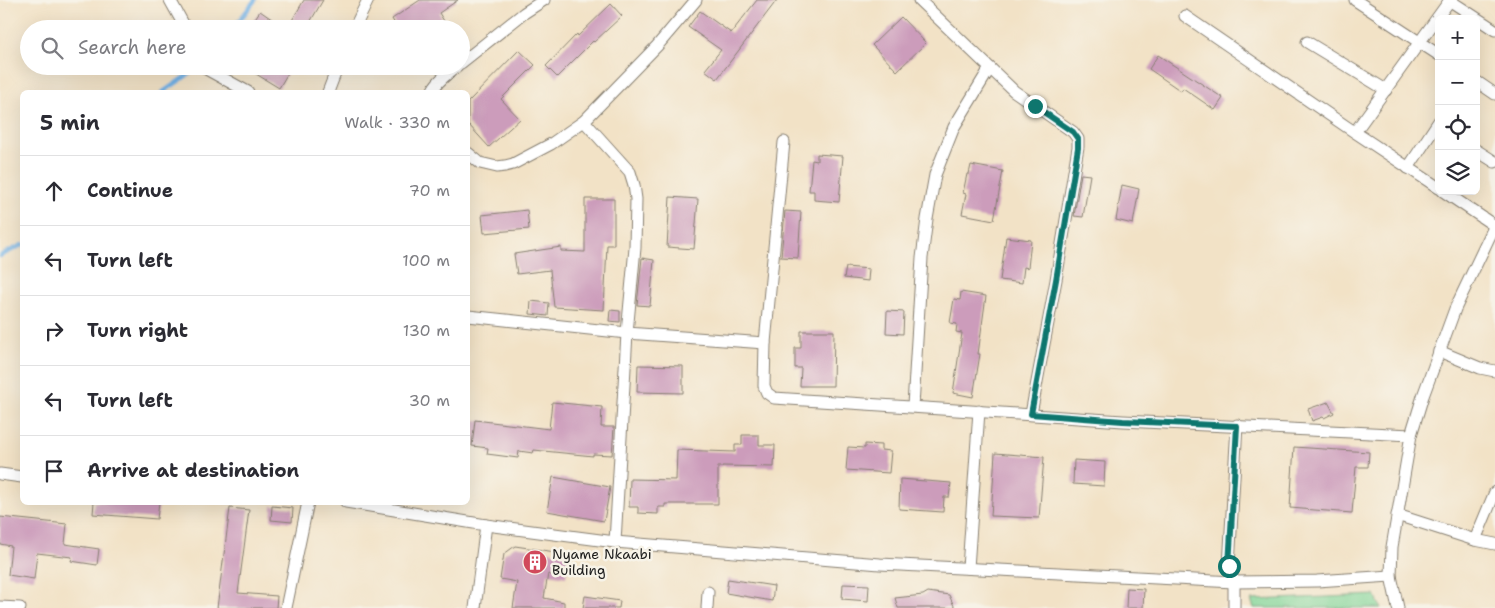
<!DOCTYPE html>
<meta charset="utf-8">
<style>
body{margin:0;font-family:"Shantell Sans",sans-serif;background:#f7f7f7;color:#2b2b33}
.controls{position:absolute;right:15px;top:15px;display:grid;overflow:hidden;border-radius:8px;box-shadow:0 5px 20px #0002}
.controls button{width:45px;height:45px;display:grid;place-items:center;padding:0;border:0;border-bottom:1px solid #e1e1e2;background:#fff;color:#2b2b33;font:25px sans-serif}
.stop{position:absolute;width:15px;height:15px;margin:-11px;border:4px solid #0f766e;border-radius:50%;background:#fff}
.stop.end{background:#0f766e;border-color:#fff;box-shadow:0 1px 5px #0008}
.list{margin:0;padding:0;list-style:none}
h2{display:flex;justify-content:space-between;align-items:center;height:65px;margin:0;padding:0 20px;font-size:21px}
h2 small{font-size:16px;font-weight:400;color:#7c7c81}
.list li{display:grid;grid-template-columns:32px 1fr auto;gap:15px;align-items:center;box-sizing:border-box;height:70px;padding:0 20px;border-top:1px solid #e1e1e2}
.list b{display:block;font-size:19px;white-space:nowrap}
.list em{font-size:16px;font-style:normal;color:#7c7c81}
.icon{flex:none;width:28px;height:28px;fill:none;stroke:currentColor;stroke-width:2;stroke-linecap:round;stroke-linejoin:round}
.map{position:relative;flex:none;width:1495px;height:608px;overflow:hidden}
.search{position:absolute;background:#fff;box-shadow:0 5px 20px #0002;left:20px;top:20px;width:450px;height:55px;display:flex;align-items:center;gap:12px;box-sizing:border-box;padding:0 18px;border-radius:28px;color:#7c7c81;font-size:19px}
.panel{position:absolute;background:#fff;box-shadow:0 5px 20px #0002;left:20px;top:90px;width:450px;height:415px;border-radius:8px}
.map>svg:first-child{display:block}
.green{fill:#80d496;stroke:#4e7859}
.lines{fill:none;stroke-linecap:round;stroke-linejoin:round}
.stream{stroke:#74b4e8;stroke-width:4.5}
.building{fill:#cc9cbb}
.minor-casing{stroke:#877f71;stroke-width:13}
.minor{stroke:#fff;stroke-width:11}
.route{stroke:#0f766e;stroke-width:6}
.labels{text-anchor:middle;stroke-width:5;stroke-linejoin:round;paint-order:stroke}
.poi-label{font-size:14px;fill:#1c1c1c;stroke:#f7f3e8;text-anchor:start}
</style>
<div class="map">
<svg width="1495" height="608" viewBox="0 0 1495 608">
<rect width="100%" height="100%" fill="#f7f3e8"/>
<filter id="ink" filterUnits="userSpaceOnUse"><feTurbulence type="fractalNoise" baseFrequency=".02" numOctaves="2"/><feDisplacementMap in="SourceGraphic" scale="10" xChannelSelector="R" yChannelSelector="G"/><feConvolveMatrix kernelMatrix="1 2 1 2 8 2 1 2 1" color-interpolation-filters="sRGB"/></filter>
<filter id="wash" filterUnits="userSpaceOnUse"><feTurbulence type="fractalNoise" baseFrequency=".0096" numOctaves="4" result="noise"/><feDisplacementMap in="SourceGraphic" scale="20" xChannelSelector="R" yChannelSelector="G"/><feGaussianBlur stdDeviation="1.12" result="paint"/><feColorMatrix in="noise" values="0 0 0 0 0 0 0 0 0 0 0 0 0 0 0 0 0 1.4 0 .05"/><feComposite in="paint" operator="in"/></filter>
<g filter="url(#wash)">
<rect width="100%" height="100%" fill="#f2e2c6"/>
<!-- green -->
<polygon class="green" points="1375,595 1381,608 1254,608 1251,600"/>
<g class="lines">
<!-- stream -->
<g class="stream">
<polyline points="233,29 255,0"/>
<polyline points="163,92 189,74 197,66"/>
<polyline points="0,256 22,245"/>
</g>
</g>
<g id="blocks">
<!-- building -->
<g class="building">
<polygon points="304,0 323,0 306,29 287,29"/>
<polygon points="420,0 458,0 439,13 449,29 398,29 392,19"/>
<polygon points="757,0 777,0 717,79 705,70 721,50 688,27 700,11 731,33"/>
<polygon points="611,4 622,16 594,42 593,41 557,77 546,66 577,34 578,36"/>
<polygon points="260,11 286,29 248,29"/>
<polygon points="901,17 926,43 897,71 872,45"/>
<polygon points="519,50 535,65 501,99 520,119 489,147 468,124 468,102"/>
<polygon points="1158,55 1223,98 1215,110 1183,88 1181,91 1149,69"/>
<polygon points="243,66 292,66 279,88"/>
<polygon points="817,154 843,156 839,202 814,200 814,191 809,191 812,160 817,161"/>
<polygon points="971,165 1003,171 994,220 962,214 966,194 963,193 967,174 969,174"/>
<polygon points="1081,174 1090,175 1083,217 1074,216"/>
<polygon points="1122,185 1139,189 1133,224 1116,220"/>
<polygon points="670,197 698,199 694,249 667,247"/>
<polygon points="585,199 614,199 614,245 607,245 604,310 554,307 550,270 517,274 514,254 561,247 561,251 585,252"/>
<polygon points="527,210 529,229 484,233 482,215"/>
<polygon points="785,211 801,212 798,258 781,257"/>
<polygon points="1006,237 1031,240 1028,268 1024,267 1022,283 1000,280"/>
<polygon points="642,258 654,260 650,306 637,305"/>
<polygon points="846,267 869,269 868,281 844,278"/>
<polygon points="961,292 986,296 978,354 980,354 973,397 953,393 962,333 956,332 957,324 950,323 954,299 960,300"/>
<polygon points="531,301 549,303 548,316 530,314"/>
<polygon points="610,310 620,311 620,322 609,321"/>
<polygon points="887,311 904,312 903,334 886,333"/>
<polygon points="801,331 834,331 833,386 800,386 801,368 795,368 795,348 801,348"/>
<polygon points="638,365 683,366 683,393 637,392"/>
<polygon points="552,402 602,407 601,427 614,427 612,455 593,454 593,456 534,450 533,453 519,451 518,458 487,454 488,448 472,446 475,420 549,429"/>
<polygon points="1328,402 1334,413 1324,418 1323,417 1312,421 1308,409"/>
<polygon points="742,435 759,435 759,445 775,445 774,467 722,466 722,467 718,467 718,504 665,504 665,507 658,507 658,514 638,513 638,507 629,507 630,479 676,480 677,450 735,452 735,445 742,445"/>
<polygon points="865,444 881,445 881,450 891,451 889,473 846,470 848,447 865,448"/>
<polygon points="1294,447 1369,452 1368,467 1356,467 1352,513 1290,508"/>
<polygon points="995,453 1044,457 1039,518 991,516"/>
<polygon points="1074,460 1105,462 1104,486 1073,484"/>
<polygon points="553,477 610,487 604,521 547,511"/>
<polygon points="900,479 951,483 949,497 944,497 943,512 899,509"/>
<polygon points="94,502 159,502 157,519 93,514"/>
<polygon points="272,506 293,508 292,522 271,520"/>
<polygon points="230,508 249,510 238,593 277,596 276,608 217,608"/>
<polygon points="0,517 67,524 65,544 99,549 97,565 71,561 72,557 37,553 34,579 8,575 11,546 0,544"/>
<polygon points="515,546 569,554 566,577 548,574 544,598 564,602 564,608 513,608 517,582 500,579 504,554"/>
<polygon points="728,579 774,586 772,601 726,593"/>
<polygon points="843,584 869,585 868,601 842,599"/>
<polygon points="1127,588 1144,589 1143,608 1126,608"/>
<polygon points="928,592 949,595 955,608 898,608 895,598 923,595"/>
<polygon points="585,596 620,601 619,608 583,608"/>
</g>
</g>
</g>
<g filter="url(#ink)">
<use href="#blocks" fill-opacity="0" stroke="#877f71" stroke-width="1"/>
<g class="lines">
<defs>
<g id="minor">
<polyline points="170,0 186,29"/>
<polyline points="919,0 1014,91 1073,132 1078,139 1078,147 1056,280 1031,414"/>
<polyline points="1355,0 1439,55"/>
<polyline points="1449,0 1495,30"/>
<polyline points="1185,16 1347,127 1439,188"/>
<polyline points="354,29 368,0"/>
<polyline points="1307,42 1386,90"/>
<polyline points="461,63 524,13 544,0"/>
<polyline points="205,66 208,70 248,92"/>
<polyline points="1476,81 1495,94"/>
<polyline points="328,92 338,66"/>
<path d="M432 92C436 81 448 74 457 66"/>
<polyline points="584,121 630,172 634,185 636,199 635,248 627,333 615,542"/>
<polyline points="1355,132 1450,0"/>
<polyline points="784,142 765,343 764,386 767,393 774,398 1123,421 1411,435"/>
<polyline points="1476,150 1495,162"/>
<polyline points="468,153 480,163 497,167 505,166 513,164 551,144 584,121 657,46 696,0"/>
<polyline points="1408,168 1439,121"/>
<polyline points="1443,191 1495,226"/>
<polyline points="468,316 627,333 765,343"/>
<polyline points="1439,351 1480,368 1495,371"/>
<polyline points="913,406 922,258 927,219 935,175 954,127 990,68"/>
<polyline points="0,474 22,477"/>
<polyline points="346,502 486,525 615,542 880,564 1234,582 1317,581 1391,576"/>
<polyline points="1397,515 1475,540 1495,544"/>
<polyline points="1475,540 1495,492"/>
<polyline points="968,568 979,411"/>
<polyline points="0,607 20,608"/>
<polyline points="286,608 308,502"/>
<polyline points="475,608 486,525"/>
<polyline points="707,608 708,592"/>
<polyline points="1234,608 1234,582 1229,566 1237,425"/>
<polyline points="1398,608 1391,576 1392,547 1411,435 1423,396 1455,309 1495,225"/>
</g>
</defs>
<!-- minor casing -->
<use href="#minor" class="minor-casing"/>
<!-- minor -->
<use href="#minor" class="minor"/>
</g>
</g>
<g class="lines" filter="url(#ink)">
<!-- route -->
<polyline class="route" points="1035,106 1073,132 1078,139 1078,148 1056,280 1031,414 1123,421 1237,426 1229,566"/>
</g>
<!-- icons -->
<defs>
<symbol id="building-disc" viewBox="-11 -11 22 22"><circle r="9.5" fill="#d1495b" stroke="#f7f3e8"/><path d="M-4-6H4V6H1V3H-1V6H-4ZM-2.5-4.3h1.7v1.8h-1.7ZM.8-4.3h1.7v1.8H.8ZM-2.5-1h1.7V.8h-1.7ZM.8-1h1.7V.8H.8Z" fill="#fff"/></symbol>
</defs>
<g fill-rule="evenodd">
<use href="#building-disc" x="521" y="548" width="28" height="28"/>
</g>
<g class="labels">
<!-- poi labels -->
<g class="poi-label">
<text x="552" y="559">Nyame Nkaabi<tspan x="552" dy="16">Building</tspan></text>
</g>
</g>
</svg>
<div class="controls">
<button>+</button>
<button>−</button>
<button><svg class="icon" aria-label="locate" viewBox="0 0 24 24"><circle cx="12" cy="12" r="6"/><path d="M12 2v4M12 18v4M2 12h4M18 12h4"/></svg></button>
<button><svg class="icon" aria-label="layers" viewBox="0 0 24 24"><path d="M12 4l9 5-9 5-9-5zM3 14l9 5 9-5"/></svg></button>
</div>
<div class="stop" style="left:1229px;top:566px"></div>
<div class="stop end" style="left:1035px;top:106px"></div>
<div class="search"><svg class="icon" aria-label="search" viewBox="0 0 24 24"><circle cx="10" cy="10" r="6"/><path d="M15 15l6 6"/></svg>Search here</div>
<section class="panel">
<h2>5 min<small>Walk · 330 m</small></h2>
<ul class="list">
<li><svg class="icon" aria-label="ahead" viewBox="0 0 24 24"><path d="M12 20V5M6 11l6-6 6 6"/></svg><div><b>Continue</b></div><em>70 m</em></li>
<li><svg class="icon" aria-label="left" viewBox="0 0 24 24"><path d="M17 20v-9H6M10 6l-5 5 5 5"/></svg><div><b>Turn left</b></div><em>100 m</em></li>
<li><svg class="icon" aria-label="right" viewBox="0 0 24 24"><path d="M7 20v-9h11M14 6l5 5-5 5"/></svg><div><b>Turn right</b></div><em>130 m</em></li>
<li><svg class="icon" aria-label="left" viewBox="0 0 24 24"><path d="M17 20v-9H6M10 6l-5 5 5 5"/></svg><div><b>Turn left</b></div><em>30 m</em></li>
<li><svg class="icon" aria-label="arrive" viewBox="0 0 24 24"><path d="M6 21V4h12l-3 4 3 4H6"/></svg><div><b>Arrive at destination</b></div></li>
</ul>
</section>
</div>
